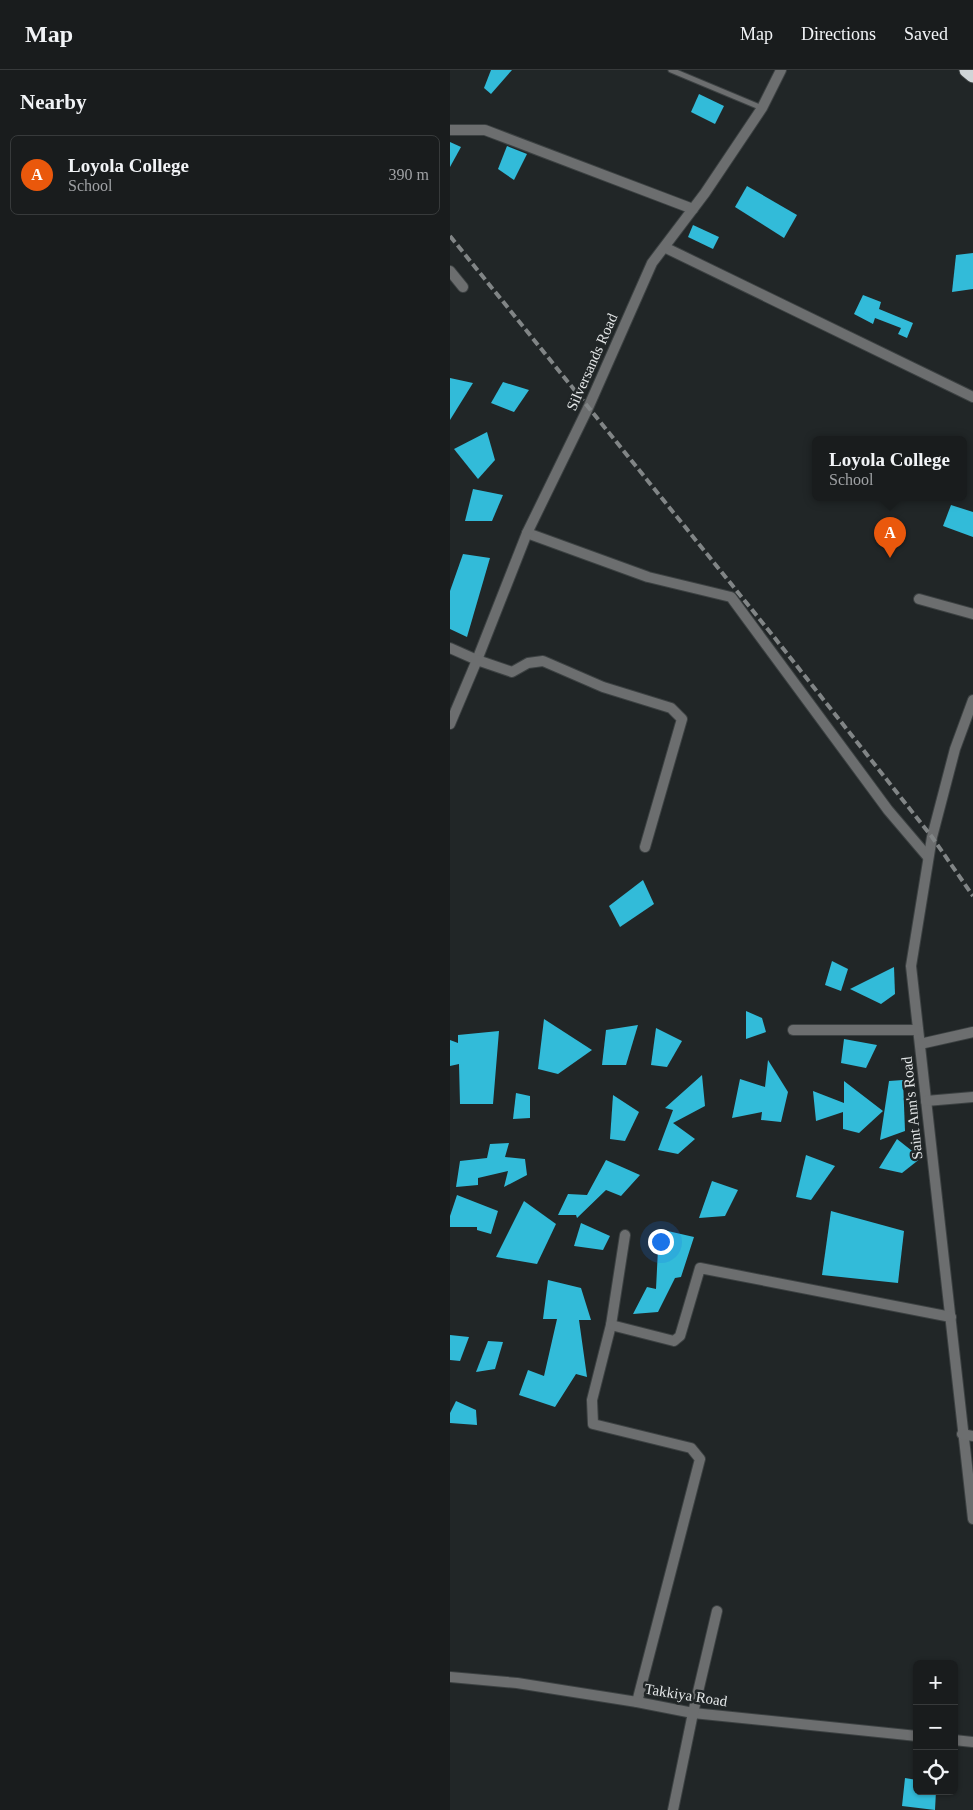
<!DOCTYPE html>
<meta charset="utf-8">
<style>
body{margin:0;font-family:"Times New Roman",serif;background:#222526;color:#f1f3f6}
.controls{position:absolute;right:15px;bottom:15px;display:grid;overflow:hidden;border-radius:8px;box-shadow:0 1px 4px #0004}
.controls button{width:45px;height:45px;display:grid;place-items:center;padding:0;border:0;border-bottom:1px solid #373a3b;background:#191c1d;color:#f1f3f6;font:25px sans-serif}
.you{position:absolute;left:210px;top:1171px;width:18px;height:18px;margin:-12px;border:4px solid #fff;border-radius:50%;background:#1a73e8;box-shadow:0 0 0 8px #1a73e833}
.badge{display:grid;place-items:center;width:32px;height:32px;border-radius:50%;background:#ea580c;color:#fff;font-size:16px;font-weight:700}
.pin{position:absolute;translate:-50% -41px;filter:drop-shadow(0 1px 2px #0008)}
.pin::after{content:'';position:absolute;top:26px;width:18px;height:15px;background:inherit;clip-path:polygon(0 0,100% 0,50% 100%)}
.popup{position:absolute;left:362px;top:366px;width:155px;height:65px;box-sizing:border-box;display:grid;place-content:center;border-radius:8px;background:#191c1d;filter:drop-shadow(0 1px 4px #0005);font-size:16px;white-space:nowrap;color:#9fa1a4}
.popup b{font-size:19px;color:#f1f3f6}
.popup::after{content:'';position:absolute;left:50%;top:100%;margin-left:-10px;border:10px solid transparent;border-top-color:#191c1d}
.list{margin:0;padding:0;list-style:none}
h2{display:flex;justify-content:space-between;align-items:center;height:65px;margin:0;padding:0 20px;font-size:21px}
h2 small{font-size:16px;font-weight:400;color:#9fa1a4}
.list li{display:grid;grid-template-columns:32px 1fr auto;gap:15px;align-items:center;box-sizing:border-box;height:80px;margin:0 10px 10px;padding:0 10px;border:1px solid #373a3b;border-radius:8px}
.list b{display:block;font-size:19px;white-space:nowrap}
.list p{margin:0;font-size:16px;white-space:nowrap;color:#9fa1a4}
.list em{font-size:16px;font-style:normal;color:#9fa1a4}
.icon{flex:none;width:28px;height:28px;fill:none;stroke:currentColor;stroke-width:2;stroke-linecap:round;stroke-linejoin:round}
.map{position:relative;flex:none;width:523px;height:1740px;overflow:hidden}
header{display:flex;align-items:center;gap:30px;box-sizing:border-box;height:70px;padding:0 25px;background:#191c1d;border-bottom:1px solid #373a3b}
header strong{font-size:24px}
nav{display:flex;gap:28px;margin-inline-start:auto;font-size:18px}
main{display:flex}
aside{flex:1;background:#191c1d}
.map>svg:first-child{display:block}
.building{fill:#32bbd9}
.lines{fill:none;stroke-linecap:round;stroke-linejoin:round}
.lane-casing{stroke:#3c4142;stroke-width:7}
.street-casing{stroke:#3c4142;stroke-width:12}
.highway-casing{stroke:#3c4142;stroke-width:17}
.lane{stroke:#6c6e6f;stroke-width:5}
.street{stroke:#6c6e6f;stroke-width:10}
.highway{stroke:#d0d6d8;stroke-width:15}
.rail{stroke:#818586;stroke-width:4;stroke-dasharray:8 4;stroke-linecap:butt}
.labels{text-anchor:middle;stroke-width:5;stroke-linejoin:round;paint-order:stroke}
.street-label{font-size:15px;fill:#e3e6e7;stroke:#212627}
</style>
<header>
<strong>Map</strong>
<nav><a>Map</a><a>Directions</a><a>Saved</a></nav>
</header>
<main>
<aside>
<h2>Nearby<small></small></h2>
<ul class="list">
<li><span class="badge">A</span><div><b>Loyola College</b><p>School</p></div><em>390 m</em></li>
</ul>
</aside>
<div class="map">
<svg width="523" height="1740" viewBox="0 0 523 1740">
<rect width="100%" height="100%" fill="#212627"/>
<!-- building -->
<g class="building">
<polygon points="41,0 62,0 41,24 34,18"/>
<polygon points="249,24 274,36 265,54 241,42"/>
<polygon points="0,72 11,77 0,97"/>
<polygon points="57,76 77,84 64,110 48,99"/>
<polygon points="297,116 347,145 334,168 285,137"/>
<polygon points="243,155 269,167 263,179 238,167"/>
<polygon points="523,183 523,219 502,222 506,185"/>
<polygon points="413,225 431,232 429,239 463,253 457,268 448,264 451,258 425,248 423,254 404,244"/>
<polygon points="0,308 23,313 0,350"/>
<polygon points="53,312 79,320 64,342 41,333"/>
<polygon points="37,362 45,390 28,409 4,379"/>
<polygon points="23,419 53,425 42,451 15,451"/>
<polygon points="501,435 523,442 523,467 493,456"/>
<polygon points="13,484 40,488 17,567 0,559 0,521"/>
<polygon points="193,810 204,834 170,857 159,836"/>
<polygon points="382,891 398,899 391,921 375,915"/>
<polygon points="444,897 445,924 431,934 400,919"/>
<polygon points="296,941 312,948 316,962 296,969"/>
<polygon points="94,949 142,980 108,1004 88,999"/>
<polygon points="188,955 176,995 152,995 156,960"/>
<polygon points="206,958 232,971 217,997 201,995"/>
<polygon points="49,961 43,1034 10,1034 9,994 0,996 0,970 8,973 8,965"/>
<polygon points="394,969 427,975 416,998 391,993"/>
<polygon points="318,990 338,1022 331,1052 311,1050 312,1042 282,1048 290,1009 315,1017"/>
<polygon points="252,1005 255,1036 223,1053 245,1069 228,1084 208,1080 223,1040 215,1038"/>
<polygon points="453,1010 455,1061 430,1070 439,1011"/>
<polygon points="394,1011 433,1041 409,1063 393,1059 393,1042 366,1051 363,1021 394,1033"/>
<polygon points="66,1023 80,1026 80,1048 63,1049"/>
<polygon points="163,1025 189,1042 175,1071 160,1069"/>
<polygon points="447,1069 471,1088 452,1103 429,1098"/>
<polygon points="59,1073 55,1087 75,1089 77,1105 54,1117 58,1101 28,1108 28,1115 6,1117 10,1091 37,1088 40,1074"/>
<polygon points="356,1085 385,1096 361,1130 346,1127"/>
<polygon points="156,1090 190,1105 171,1126 156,1120 127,1148 126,1145 108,1145 118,1124 137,1125"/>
<polygon points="262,1111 288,1120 275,1146 249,1148"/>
<polygon points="7,1125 48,1141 41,1164 27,1160 27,1157 0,1157 0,1146"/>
<polygon points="74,1131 106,1154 87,1194 46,1187"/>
<polygon points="381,1141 454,1161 448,1213 372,1205"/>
<polygon points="131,1153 160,1166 153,1180 124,1176"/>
<polygon points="209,1159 244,1167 231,1207 225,1208 208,1242 183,1244 197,1217 206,1219"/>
<polygon points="98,1210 131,1218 141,1250 129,1250 137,1307 126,1304 105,1337 69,1325 78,1300 94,1306 107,1249 93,1249"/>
<polygon points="0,1265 19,1267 10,1291 0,1290"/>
<polygon points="38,1271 53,1272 45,1299 26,1302"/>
<polygon points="6,1331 26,1340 27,1355 0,1353 0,1343"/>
<polygon points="455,1708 467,1710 467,1721 486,1721 485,1740 452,1736"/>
</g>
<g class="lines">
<defs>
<polyline id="lane" points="221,0 312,38"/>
<g id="street">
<polyline points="0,60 35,60 243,139"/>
<polyline points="216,178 523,327"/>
<polyline points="0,201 13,217"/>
<polyline points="77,463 198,507 281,527 438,740 478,787"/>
<polyline points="469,529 523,544"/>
<polyline points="0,578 27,590 77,463 138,338 202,193 255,123 312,38 331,0"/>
<polyline points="523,630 505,679 482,767 461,896 523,1449"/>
<polyline points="0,654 27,590 62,602 78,593 93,591 153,617 221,638 232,649 195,777"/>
<polyline points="343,960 468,960"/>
<polyline points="470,974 523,962"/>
<polyline points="476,1031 523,1027"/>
<polyline points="175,1165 161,1255 142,1330 143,1354 241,1378 250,1389 187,1632"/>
<polyline points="161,1255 224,1271 230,1266 250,1198 501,1247"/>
<polyline points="512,1364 523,1366"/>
<polyline points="0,1607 67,1613 187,1632 243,1643 467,1666"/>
<polyline points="504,1670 523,1672"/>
<polyline points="223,1740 243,1643 267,1541"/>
</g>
<polyline id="highway" points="517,0 523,5"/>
</defs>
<!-- lane casing -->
<use href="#lane" class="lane-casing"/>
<!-- street casing -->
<use href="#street" class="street-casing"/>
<!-- highway casing -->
<use href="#highway" class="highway-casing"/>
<!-- lane -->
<use href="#lane" class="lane"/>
<!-- street -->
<use href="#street" class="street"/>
<!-- highway -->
<use href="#highway" class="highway"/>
<!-- rail -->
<polyline class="rail" points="0,166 324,567 482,767 523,826"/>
</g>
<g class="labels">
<!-- street labels -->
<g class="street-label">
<text transform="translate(142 292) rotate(-66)" y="5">Silversands Road</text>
<text transform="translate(462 1038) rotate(-96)" y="5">Saint Ann's Road</text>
<text transform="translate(236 1625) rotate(9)" y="5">Takkiya Road</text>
</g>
</g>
</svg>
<div class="controls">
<button>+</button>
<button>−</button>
<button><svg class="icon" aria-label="locate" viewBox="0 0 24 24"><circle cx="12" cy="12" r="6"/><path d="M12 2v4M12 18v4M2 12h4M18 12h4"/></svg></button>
</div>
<div class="you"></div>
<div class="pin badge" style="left:440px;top:488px">A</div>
<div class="popup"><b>Loyola College</b>School</div>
</div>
</main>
